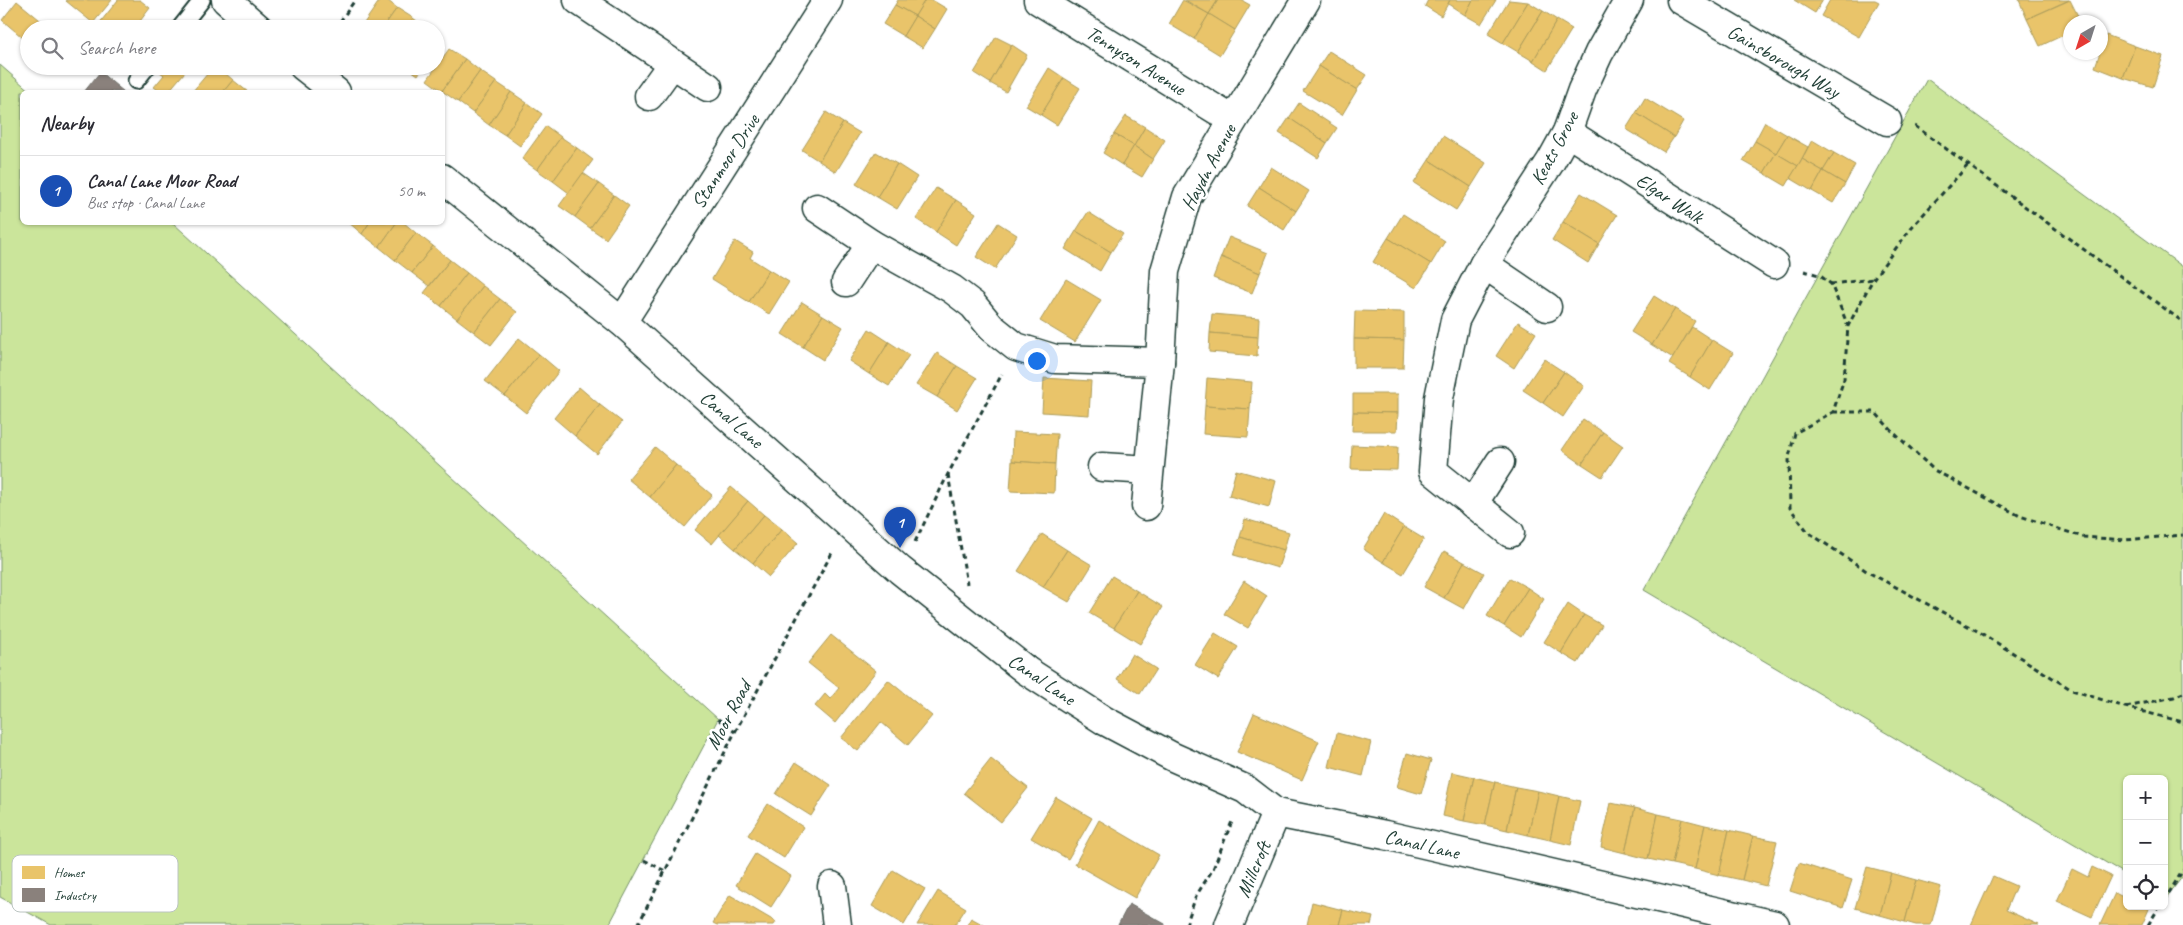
<!DOCTYPE html>
<meta charset="utf-8">
<style>
body{margin:0;font-family:Caveat,sans-serif;background:#f7f7f7;color:#2b2b33}
.controls{position:absolute;right:15px;bottom:15px;display:grid;overflow:hidden;border-radius:8px;box-shadow:0 1px 4px #0004}
.controls button{width:45px;height:45px;display:grid;place-items:center;padding:0;border:0;border-bottom:1px solid #e1e1e2;background:#fff;color:#2b2b33;font:25px sans-serif}
.compass{position:absolute;left:2063px;top:15px;width:45px;height:45px;border-radius:50%;background:#fff;box-shadow:0 1px 4px #0004;rotate:219deg}
.you{position:absolute;left:1036px;top:360px;width:18px;height:18px;margin:-12px;border:4px solid #fff;border-radius:50%;background:#1a73e8;box-shadow:0 0 0 8px #1a73e833}
.badge{display:grid;place-items:center;width:32px;height:32px;border-radius:50%;background:#0f766e;color:#fff;font-size:16px;font-weight:700}
.pin{position:absolute;translate:-50% -41px;filter:drop-shadow(0 1px 2px #0008)}
.pin::after{content:'';position:absolute;top:26px;width:18px;height:15px;background:inherit;clip-path:polygon(0 0,100% 0,50% 100%)}
.list{margin:0;padding:0;list-style:none}
h2{display:flex;justify-content:space-between;align-items:center;height:65px;margin:0;padding:0 20px;font-size:21px}
h2 small{font-size:16px;font-weight:400;color:#7c7c81}
.list li{display:grid;grid-template-columns:32px 1fr auto;gap:15px;align-items:center;box-sizing:border-box;height:70px;padding:0 20px;border-top:1px solid #e1e1e2}
.list b{display:block;font-size:19px;white-space:nowrap}
.list p{margin:0;font-size:16px;white-space:nowrap;color:#7c7c81}
.list em{font-size:16px;font-style:normal;color:#7c7c81}
.icon{flex:none;width:28px;height:28px;fill:none;stroke:currentColor;stroke-width:2;stroke-linecap:round;stroke-linejoin:round}
.map{position:relative;flex:none;width:2183px;height:925px;overflow:hidden}
.search{position:absolute;background:#fff;box-shadow:0 1px 4px #0004;left:20px;top:20px;width:425px;height:55px;display:flex;align-items:center;gap:12px;box-sizing:border-box;padding:0 18px;border-radius:28px;color:#7c7c81;font-size:19px}
.panel{position:absolute;background:#fff;box-shadow:0 1px 4px #0004;left:20px;top:90px;width:425px;height:135px;border-radius:8px}
.map>svg:first-child{display:block}
.green{fill:#cbe59b;stroke:#759168}
.homes{fill:#e9c46a;stroke:#ac9c5a}
.industry{fill:#8a817c;stroke:#6a6d66}
.lines{fill:none;stroke-linecap:round;stroke-linejoin:round}
.lane-casing{stroke:#1f3d34;stroke-width:19}
.street-casing{stroke:#1f3d34;stroke-width:31}
.secondary-casing{stroke:#1f3d34;stroke-width:31}
.path{stroke:#1f3d34;stroke-width:3;stroke-dasharray:5 4;stroke-linecap:butt}
.lane{stroke:#fff;stroke-width:15}
.street{stroke:#fff;stroke-width:28}
.secondary{stroke:#fff;stroke-width:28}
.labels{text-anchor:middle;stroke-width:5;stroke-linejoin:round;paint-order:stroke}
.street-label{font-size:20px;fill:#1f3d34;stroke:#fff}
.key{fill:#fff;stroke:#bcc5c2;stroke-width:1}
.key-label{font-size:14px;fill:#1f3d34}
</style>
<div class="map">
<svg width="2183" height="925" viewBox="0 0 2183 925">
<rect width="100%" height="100%" fill="#fff"/>
<filter id="ink" filterUnits="userSpaceOnUse"><feTurbulence type="fractalNoise" baseFrequency=".02" numOctaves="2"/><feDisplacementMap in="SourceGraphic" scale="10" xChannelSelector="R" yChannelSelector="G"/><feConvolveMatrix kernelMatrix="1 2 1 2 8 2 1 2 1" color-interpolation-filters="sRGB"/></filter>
<g filter="url(#ink)">
<!-- green -->
<g class="green">
<polygon points="0,65 31,92 22,92 22,222 173,223 718,719 609,925 51,925 0,897"/>
<polygon points="1927,79 2183,267 2183,876 2166,898 2164,897 2164,779 2127,779 2127,875 1644,590"/>
</g>
<!-- homes -->
<g class="homes">
<polygon points="67,0 112,0 93,23 66,1"/>
<polygon points="118,0 140,0 150,8 134,29 103,29 98,25"/>
<polygon points="380,0 387,0 397,8 382,29 360,29"/>
<polygon points="898,0 925,0 915,16 895,5"/>
<polygon points="925,0 932,0 947,9 935,29 915,16"/>
<polygon points="1183,0 1209,14 1194,39 1169,24"/>
<polygon points="1185,0 1218,0 1209,14"/>
<polygon points="1218,0 1241,0 1250,5 1235,30 1209,14"/>
<polygon points="1428,0 1450,0 1441,16 1425,6"/>
<polygon points="1450,0 1473,0 1465,15 1448,4"/>
<polygon points="1473,0 1496,0 1481,24 1465,15"/>
<polygon points="1509,0 1528,2 1503,43 1488,34"/>
<polygon points="1794,0 1823,0 1815,13"/>
<polygon points="1830,0 1875,0 1879,2 1859,37 1821,16"/>
<polygon points="2019,0 2069,0 2027,19"/>
<polygon points="2070,0 2081,22 2070,22 2070,32 2040,46 2027,19"/>
<polygon points="17,1 51,29 29,29 29,43 2,20"/>
<polygon points="1528,2 1543,11 1518,52 1503,43"/>
<polygon points="895,5 915,16 903,36 883,24"/>
<polygon points="397,8 413,18 405,29 382,29"/>
<polygon points="1543,11 1557,20 1533,61 1518,52"/>
<polygon points="1209,14 1235,30 1220,55 1194,39"/>
<polygon points="915,16 935,29 923,48 903,36"/>
<polygon points="413,18 427,29 405,29"/>
<polygon points="1557,20 1572,29 1547,70 1533,61"/>
<polygon points="2106,35 2135,46 2123,78 2095,67"/>
<polygon points="996,37 1012,45 990,83 974,73"/>
<polygon points="1012,45 1027,55 1006,92 990,83"/>
<polygon points="2135,46 2163,56 2153,87 2123,78"/>
<polygon points="449,49 465,59 442,91 427,80"/>
<polygon points="1329,51 1367,75 1357,90 1319,66"/>
<polygon points="465,59 480,71 458,102 442,91"/>
<polygon points="156,66 190,66 168,92 161,92 154,87 164,75 155,68"/>
<polygon points="214,66 217,66 233,80 223,92 192,92"/>
<polygon points="405,66 424,66 418,75"/>
<polygon points="1319,66 1357,90 1342,115 1303,91"/>
<polygon points="1049,68 1064,78 1041,115 1026,106"/>
<polygon points="480,71 496,82 473,113 458,102"/>
<polygon points="1064,78 1080,88 1057,125 1041,115"/>
<polygon points="233,80 248,92 223,92"/>
<polygon points="496,82 511,92 489,125 473,113"/>
<polygon points="511,92 527,103 505,135 489,125"/>
<polygon points="1645,98 1683,121 1674,137 1636,113"/>
<polygon points="527,103 542,114 520,146 505,135"/>
<polygon points="1299,103 1337,128 1327,143 1289,118"/>
<polygon points="826,112 843,123 819,161 802,150"/>
<polygon points="1636,113 1674,137 1664,152 1626,129"/>
<polygon points="1126,116 1145,127 1134,146 1114,134"/>
<polygon points="1289,118 1327,143 1318,158 1279,133"/>
<polygon points="1765,122 1787,135 1776,153 1755,141"/>
<polygon points="843,123 860,133 836,172 819,161"/>
<polygon points="546,126 561,137 537,170 522,159"/>
<polygon points="1145,127 1165,140 1153,159 1134,146"/>
<polygon points="1114,134 1134,146 1122,165 1103,153"/>
<polygon points="1787,135 1808,147 1798,166 1776,153"/>
<polygon points="1443,136 1486,163 1471,187 1429,160"/>
<polygon points="561,137 577,148 553,181 537,170"/>
<polygon points="1812,140 1834,153 1823,171 1802,159"/>
<polygon points="1755,141 1776,153 1764,173 1743,161"/>
<polygon points="1134,146 1153,159 1142,177 1122,165"/>
<polygon points="577,148 593,160 569,193 553,181"/>
<polygon points="876,152 897,164 877,197 856,184"/>
<polygon points="1776,153 1798,166 1786,186 1764,173"/>
<polygon points="1834,153 1855,165 1845,184 1823,171"/>
<polygon points="1802,159 1823,171 1812,191 1790,178"/>
<polygon points="1429,160 1471,187 1456,210 1414,183"/>
<polygon points="897,164 917,177 897,209 877,197"/>
<polygon points="1271,167 1309,191 1296,211 1259,187"/>
<polygon points="1823,171 1845,184 1833,203 1812,191"/>
<polygon points="583,173 599,184 575,217 559,206"/>
<polygon points="599,184 614,195 590,228 575,217"/>
<polygon points="1259,187 1296,211 1284,230 1247,206"/>
<polygon points="936,188 956,200 936,232 916,219"/>
<polygon points="1581,193 1617,215 1599,244 1563,222"/>
<polygon points="614,195 629,206 606,239 590,228"/>
<polygon points="956,200 976,213 956,245 936,232"/>
<polygon points="1088,212 1123,234 1111,252 1076,231"/>
<polygon points="1403,214 1445,241 1431,264 1388,238"/>
<polygon points="348,222 370,222 362,234"/>
<polygon points="370,222 397,222 379,247 362,234"/>
<polygon points="397,222 403,222 416,233 395,260 379,247"/>
<polygon points="1563,222 1599,244 1588,263 1552,240"/>
<polygon points="998,223 1017,235 995,269 976,257"/>
<polygon points="1076,231 1111,252 1100,271 1065,249"/>
<polygon points="416,233 433,246 412,273 395,260"/>
<polygon points="1229,237 1268,253 1260,273 1221,257"/>
<polygon points="1388,238 1431,264 1416,288 1373,262"/>
<polygon points="735,241 753,252 750,258 769,270 749,302 712,279"/>
<polygon points="433,246 450,260 429,286 412,273"/>
<polygon points="1221,257 1260,273 1252,293 1213,278"/>
<polygon points="450,260 467,273 441,306 424,293"/>
<polygon points="769,270 789,282 769,314 749,302"/>
<polygon points="467,273 483,286 457,319 441,306"/>
<polygon points="1066,279 1101,300 1075,342 1040,321"/>
<polygon points="483,286 500,299 474,332 457,319"/>
<polygon points="1654,296 1675,309 1652,345 1631,332"/>
<polygon points="500,299 517,312 491,345 474,332"/>
<polygon points="802,302 823,315 803,347 782,334"/>
<polygon points="1675,309 1695,321 1673,358 1652,345"/>
<polygon points="1355,311 1404,312 1404,340 1354,339"/>
<polygon points="1212,314 1259,318 1258,337 1210,333"/>
<polygon points="823,315 843,327 823,360 803,347"/>
<polygon points="1518,322 1536,333 1514,368 1496,356"/>
<polygon points="1692,327 1712,340 1690,377 1669,364"/>
<polygon points="869,329 889,342 869,374 849,361"/>
<polygon points="1210,333 1258,337 1257,356 1209,352"/>
<polygon points="519,338 539,354 505,396 485,381"/>
<polygon points="1354,339 1404,340 1403,368 1354,368"/>
<polygon points="1712,340 1733,353 1710,390 1690,377"/>
<polygon points="889,342 909,355 889,386 869,374"/>
<polygon points="937,353 957,366 937,397 916,385"/>
<polygon points="539,354 559,371 526,413 505,396"/>
<polygon points="1544,359 1564,372 1543,403 1523,390"/>
<polygon points="957,366 977,378 957,410 937,397"/>
<polygon points="1564,372 1584,386 1563,417 1543,403"/>
<polygon points="1044,378 1091,381 1089,415 1042,412"/>
<polygon points="1207,378 1252,382 1250,409 1205,406"/>
<polygon points="579,387 600,405 575,436 554,418"/>
<polygon points="1353,394 1398,394 1398,413 1353,412"/>
<polygon points="600,405 622,422 597,454 575,436"/>
<polygon points="1205,406 1250,409 1248,437 1203,434"/>
<polygon points="1353,412 1398,413 1397,431 1352,431"/>
<polygon points="1583,419 1603,432 1582,464 1562,450"/>
<polygon points="1013,432 1057,434 1055,464 1012,461"/>
<polygon points="1603,432 1623,446 1602,477 1582,464"/>
<polygon points="1352,445 1398,447 1397,470 1351,469"/>
<polygon points="655,447 676,465 650,497 628,479"/>
<polygon points="1012,461 1055,464 1054,493 1010,491"/>
<polygon points="676,465 712,495 685,527 650,497"/>
<polygon points="1236,470 1276,481 1269,507 1229,496"/>
<polygon points="731,487 748,501 712,544 695,530"/>
<polygon points="748,501 764,515 735,549 719,535"/>
<polygon points="1384,514 1404,527 1383,562 1363,549"/>
<polygon points="764,515 782,529 753,563 735,549"/>
<polygon points="1245,519 1289,532 1284,550 1240,537"/>
<polygon points="1404,527 1424,539 1403,574 1383,562"/>
<polygon points="782,529 798,543 769,577 753,563"/>
<polygon points="1042,534 1067,550 1043,587 1018,571"/>
<polygon points="1240,537 1284,550 1278,568 1234,555"/>
<polygon points="1067,550 1092,565 1069,602 1043,587"/>
<polygon points="1444,551 1464,562 1444,598 1424,587"/>
<polygon points="1464,562 1484,573 1464,609 1444,598"/>
<polygon points="1112,576 1137,591 1114,628 1089,613"/>
<polygon points="1510,578 1528,588 1504,626 1487,616"/>
<polygon points="1244,581 1267,596 1248,628 1224,614"/>
<polygon points="1528,588 1544,599 1521,637 1504,626"/>
<polygon points="1137,591 1163,607 1140,644 1114,628"/>
<polygon points="1568,604 1584,615 1561,653 1544,642"/>
<polygon points="1584,615 1602,625 1578,663 1561,653"/>
<polygon points="1215,633 1238,647 1218,679 1195,665"/>
<polygon points="831,635 876,671 835,723 815,706 825,694 830,699 839,688 808,663"/>
<polygon points="1132,654 1156,669 1140,694 1117,679"/>
<polygon points="888,680 932,716 908,745 881,722 858,751 841,738"/>
<polygon points="1254,713 1319,741 1302,780 1237,752"/>
<polygon points="1337,733 1371,742 1363,776 1329,767"/>
<polygon points="1407,753 1431,760 1421,794 1397,787"/>
<polygon points="991,759 1028,788 1001,822 964,793"/>
<polygon points="796,762 831,785 811,816 776,794"/>
<polygon points="1452,772 1474,777 1464,821 1443,816"/>
<polygon points="1474,777 1495,782 1485,825 1464,821"/>
<polygon points="1495,782 1516,787 1507,830 1485,825"/>
<polygon points="1516,787 1538,791 1528,835 1507,830"/>
<polygon points="1538,791 1559,796 1550,840 1528,835"/>
<polygon points="1559,796 1580,801 1571,845 1550,840"/>
<polygon points="1056,797 1092,818 1068,859 1031,838"/>
<polygon points="1611,803 1635,808 1625,853 1601,847"/>
<polygon points="768,804 803,827 784,858 748,835"/>
<polygon points="1635,808 1658,814 1648,859 1625,853"/>
<polygon points="1658,814 1682,819 1672,864 1648,859"/>
<polygon points="1682,819 1705,825 1695,869 1672,864"/>
<polygon points="1099,820 1159,855 1135,898 1075,864"/>
<polygon points="1705,825 1729,830 1719,875 1695,869"/>
<polygon points="1729,830 1753,836 1742,880 1719,875"/>
<polygon points="1753,836 1777,841 1766,886 1742,880"/>
<polygon points="755,854 791,876 771,907 736,885"/>
<polygon points="1799,863 1852,880 1843,908 1790,891"/>
<polygon points="1867,867 1891,873 1880,915 1855,908"/>
<polygon points="2092,867 2111,876 2092,917 2057,901 2072,869 2088,877"/>
<polygon points="893,870 925,889 904,925 872,906"/>
<polygon points="1891,873 1916,880 1905,922 1880,915"/>
<polygon points="1993,876 2016,886 2006,910 2039,925 1971,925"/>
<polygon points="1916,880 1941,887 1931,925 1916,925 1905,922"/>
<polygon points="938,891 966,908 955,925 917,925"/>
<polygon points="2115,893 2127,899 2127,906 2143,906 2149,909 2142,925 2100,925"/>
<polygon points="730,895 776,922 774,925 717,925 713,923"/>
<polygon points="1312,902 1343,910 1339,925 1307,925"/>
<polygon points="1343,910 1373,917 1371,925 1339,925"/>
<polygon points="971,918 984,925 967,925"/>
</g>
<!-- industry -->
<g class="industry">
<polygon points="100,72 124,92 84,92"/>
<polygon points="1129,904 1165,924 1165,925 1118,925"/>
</g>
<g class="lines">
<defs>
<g id="lane">
<polyline points="179,29 202,0"/>
<polyline points="136,81 148,66"/>
</g>
<g id="street">
<polyline points="578,0 708,87"/>
<polyline points="1038,0 1233,120"/>
<polyline points="1681,0 1887,121"/>
<polyline points="649,96 672,64"/>
<polyline points="1567,132 1774,264"/>
<polyline points="817,208 871,244 952,289 973,305 991,327 1016,347 1055,359 1160,362"/>
<polyline points="1484,264 1547,307"/>
<polyline points="846,282 871,244"/>
<polyline points="622,322 828,0"/>
<polyline points="1102,467 1149,470"/>
<polyline points="1473,504 1500,462"/>
<polyline points="1146,506 1160,362 1165,271 1187,197 1306,0"/>
<polyline points="1510,533 1433,471 1439,398 1455,320 1484,264 1551,161 1567,132 1582,90 1599,53 1629,0"/>
<polyline points="832,886 837,925"/>
<polyline points="1229,925 1276,813"/>
</g>
<g id="secondary">
<polyline points="226,0 259,29"/>
<polyline points="303,66 336,92"/>
<polyline points="442,178 622,322 900,570 1027,671 1105,721 1173,757 1245,789 1276,813 1385,835 1775,925"/>
</g>
</defs>
<!-- lane casing -->
<use href="#lane" class="lane-casing"/>
<!-- street casing -->
<use href="#street" class="street-casing"/>
<!-- secondary casing -->
<use href="#secondary" class="secondary-casing"/>
<!-- path -->
<g class="path">
<polyline points="335,29 355,0"/>
<polyline points="1915,126 2183,322"/>
<polyline points="1968,165 1911,228 1873,279 1848,326 1844,379 1833,412 1795,433 1789,457 1790,508 1808,532 1868,572 1981,633 2072,690 2125,707 2183,722"/>
<polyline points="1804,271 1819,275 1831,284 1848,326"/>
<polyline points="1831,284 1873,279"/>
<polyline points="1833,412 1875,412 1893,432 1934,470 2020,516 2083,537 2125,540 2183,535"/>
<polyline points="948,474 967,584"/>
<polyline points="915,542 948,474 1002,374"/>
<polyline points="2126,707 2174,697 2183,693"/>
<polyline points="718,719 735,732"/>
<polyline points="644,860 665,871"/>
<polyline points="2164,901 2183,870"/>
<polyline points="638,925 735,732 833,551"/>
<polyline points="1186,925 1196,896 1213,869 1233,819"/>
<polyline points="2148,925 2160,906"/>
</g>
<!-- lane -->
<use href="#lane" class="lane"/>
<!-- street -->
<use href="#street" class="street"/>
<!-- secondary -->
<use href="#secondary" class="secondary"/>
</g>
</g>
<g class="labels">
<!-- street labels -->
<g class="street-label">
<text transform="translate(1136 60) rotate(32)" y="7">Tennyson Avenue</text>
<text transform="translate(1784 61) rotate(30)" y="7">Gainsborough Way</text>
<text transform="translate(1554 148) rotate(-62)" y="7">Keats Grove</text>
<text transform="translate(725 161) rotate(-57)" y="7">Stanmoor Drive</text>
<text transform="translate(1208 167) rotate(-62)" y="7">Haydn Avenue</text>
<text transform="translate(1670 198) rotate(33)" y="7">Elgar Walk</text>
<text transform="translate(732 419) rotate(41)" y="7">Canal Lane</text>
<text transform="translate(1042 679) rotate(34)" y="7">Canal Lane</text>
<text transform="translate(728 715) rotate(-62)" y="7">Moor Road</text>
<text transform="translate(1422 844) rotate(13)" y="7">Canal Lane</text>
<text transform="translate(1253 869) rotate(-67)" y="7">Millcroft</text>
</g>
</g>
<!-- legend -->
<rect x="12" y="855" width="166" height="57" rx="8" class="key"/>
<rect x="22" y="866" width="23" height="13" fill="#e9c46a"/>
<rect x="22" y="888" width="23" height="14" fill="#8a817c"/>
<g class="key-label">
<text x="54" y="877">Homes</text>
<text x="54" y="900">Industry</text>
</g>
</svg>
<div class="controls">
<button>+</button>
<button>−</button>
<button><svg class="icon" aria-label="locate" viewBox="0 0 24 24"><circle cx="12" cy="12" r="6"/><path d="M12 2v4M12 18v4M2 12h4M18 12h4"/></svg></button>
</div>
<svg class="compass" viewBox="-18 -18 36 36"><path d="M0-13l5 13h-10z" fill="#e53935"/><path d="M0 13l5-13h-10z" fill="#7c7c81"/></svg>
<div class="you"></div>
<div class="pin badge" style="left:900px;top:548px;background:#1a4fb4">1</div>
<div class="search"><svg class="icon" aria-label="search" viewBox="0 0 24 24"><circle cx="10" cy="10" r="6"/><path d="M15 15l6 6"/></svg>Search here</div>
<section class="panel">
<h2>Nearby<small></small></h2>
<ul class="list">
<li><span class="badge" style="background:#1a4fb4">1</span><div><b>Canal Lane Moor Road</b><p>Bus stop · Canal Lane</p></div><em>50 m</em></li>
</ul>
</section>
</div>
